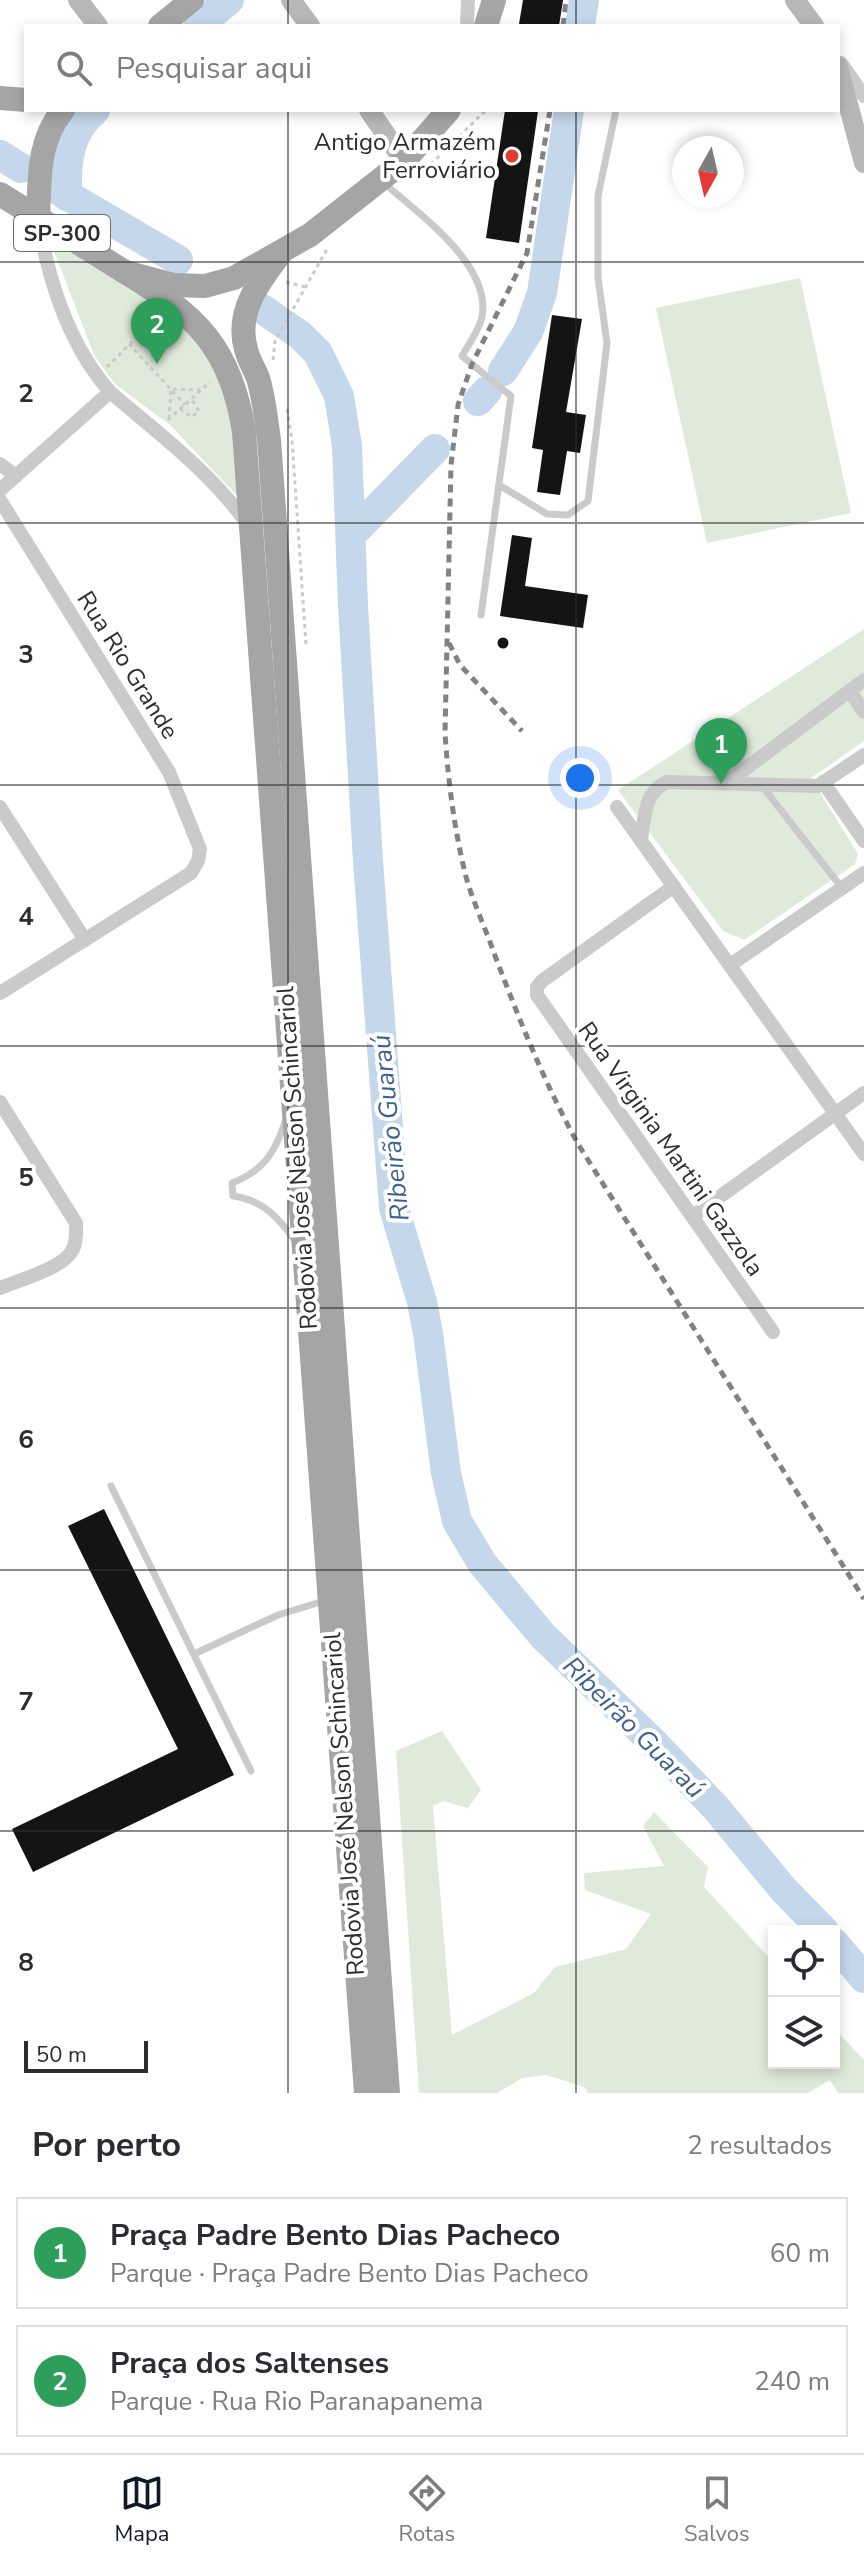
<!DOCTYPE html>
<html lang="pt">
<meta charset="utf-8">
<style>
body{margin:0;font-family:"Nunito Sans",sans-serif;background:#f7f7f7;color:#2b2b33}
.controls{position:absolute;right:24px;bottom:24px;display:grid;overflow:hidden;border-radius:0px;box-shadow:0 4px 12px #0003}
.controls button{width:72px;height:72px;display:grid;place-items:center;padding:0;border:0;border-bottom:2px solid #e1e1e2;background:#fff;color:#2b2b33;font:40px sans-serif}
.compass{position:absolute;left:672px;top:136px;width:72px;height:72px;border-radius:50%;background:#fff;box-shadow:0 4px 12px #0003;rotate:188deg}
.scale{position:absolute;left:24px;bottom:20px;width:124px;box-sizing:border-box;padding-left:8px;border:4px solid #2d2d2d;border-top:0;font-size:22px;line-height:28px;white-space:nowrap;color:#2d2d2d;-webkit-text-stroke:6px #fff;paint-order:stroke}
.you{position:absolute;left:580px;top:778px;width:28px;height:28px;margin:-20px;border:6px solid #fff;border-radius:50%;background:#1a73e8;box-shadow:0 0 0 12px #1a73e833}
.badge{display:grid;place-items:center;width:52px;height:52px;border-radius:50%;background:#111827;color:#fff;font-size:26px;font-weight:700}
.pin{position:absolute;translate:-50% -66px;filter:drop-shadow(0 2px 4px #0008)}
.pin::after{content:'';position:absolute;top:42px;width:28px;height:24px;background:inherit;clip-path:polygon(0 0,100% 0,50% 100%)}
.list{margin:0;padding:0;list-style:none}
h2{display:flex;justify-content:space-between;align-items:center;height:104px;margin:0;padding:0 32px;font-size:34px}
h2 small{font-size:26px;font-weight:400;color:#7c7c81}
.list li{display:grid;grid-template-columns:52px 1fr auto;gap:24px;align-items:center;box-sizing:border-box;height:112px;margin:0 16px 16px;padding:0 16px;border:2px solid #e1e1e2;border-radius:0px}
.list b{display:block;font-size:30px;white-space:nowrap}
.list p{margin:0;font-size:26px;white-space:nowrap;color:#7c7c81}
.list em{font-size:26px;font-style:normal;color:#7c7c81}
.icon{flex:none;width:44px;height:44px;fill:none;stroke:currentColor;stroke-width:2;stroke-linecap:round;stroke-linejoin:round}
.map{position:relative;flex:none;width:864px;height:2093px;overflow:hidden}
.search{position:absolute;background:#fff;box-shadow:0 4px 12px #0003;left:24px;right:24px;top:24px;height:88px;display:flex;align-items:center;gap:20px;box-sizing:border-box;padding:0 28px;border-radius:0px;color:#7c7c81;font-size:30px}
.sheet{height:360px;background:#fff}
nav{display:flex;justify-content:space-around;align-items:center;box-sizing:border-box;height:112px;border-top:2px solid #e1e1e2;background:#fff;font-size:22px;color:#7c7c81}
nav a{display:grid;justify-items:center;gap:4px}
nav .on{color:#111827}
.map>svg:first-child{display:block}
.green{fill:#e0eada}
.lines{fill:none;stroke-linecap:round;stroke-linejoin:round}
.river{stroke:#c5d7eb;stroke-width:30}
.building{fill:#141414}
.path{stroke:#cacaca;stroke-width:3;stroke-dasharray:4 4;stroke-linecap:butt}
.lane{stroke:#cacaca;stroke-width:7}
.street{stroke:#cacaca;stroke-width:14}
.secondary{stroke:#b7b7b7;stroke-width:20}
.primary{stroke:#a5a5a5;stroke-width:24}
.rail{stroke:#828282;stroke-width:5;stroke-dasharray:8 6;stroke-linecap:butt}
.grid{fill:none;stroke:#2d2d2d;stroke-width:2;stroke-opacity:0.55}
.poi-dot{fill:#e43b2e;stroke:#fff;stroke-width:3}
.labels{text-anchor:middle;stroke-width:8;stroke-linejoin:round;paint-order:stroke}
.shield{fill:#fff;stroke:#6c6c6c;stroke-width:2}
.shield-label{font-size:22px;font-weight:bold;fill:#2d2d2d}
.poi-label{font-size:24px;fill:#2d2d2d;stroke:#fff;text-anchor:end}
.street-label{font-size:24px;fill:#2d2d2d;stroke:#fff}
.water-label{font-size:26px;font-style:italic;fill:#3b628e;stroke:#fff}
.grid-label{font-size:26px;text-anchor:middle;font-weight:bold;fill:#2d2d2d;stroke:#fff;stroke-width:8;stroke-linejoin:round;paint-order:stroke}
</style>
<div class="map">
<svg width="864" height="2093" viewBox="0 0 864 2093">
<rect width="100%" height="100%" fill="#fff"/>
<!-- green -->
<g class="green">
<polygon points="50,234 161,305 196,336 230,400 240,499 170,425 115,384 94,355 52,246"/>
<polygon points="800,278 851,513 707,543 656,308"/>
<polygon points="864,629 864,741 811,778 858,854 855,864 744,940 723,931 618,790"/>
<polygon points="442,1731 481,1790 468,1808 443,1801 433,1806 452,2035 534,1993 555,1967 626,1949 651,1914 585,1890 584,1873 664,1866 643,1826 654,1812 708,1867 704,1887 774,1963 774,2063 834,2063 834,2028 864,2060 864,2093 838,2093 830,2080 808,2093 588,2093 584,2087 546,2075 522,2078 497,2093 419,2093 396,1751"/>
</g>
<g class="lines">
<!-- river -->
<g class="river">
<polyline points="198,26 229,0"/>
<polyline points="580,26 584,0"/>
<polyline points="0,155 21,168"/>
<polyline points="55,188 178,260"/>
<path d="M67 196C66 163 68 132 95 110"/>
<polyline points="261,308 300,335 318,353 339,396 347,446 353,606 368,861 394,1208 422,1302 428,1333 446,1473 457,1521 482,1563 543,1636 653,1742 716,1808 784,1890 824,1931"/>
<polyline points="503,371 528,332 542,293 569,110"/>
<polyline points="478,401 487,391"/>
<polyline points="351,535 435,449"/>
<polyline points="834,1943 864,1978"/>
</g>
</g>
<!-- building -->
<g class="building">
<polygon points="523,0 563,0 559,26 519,24"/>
<polygon points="505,110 538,111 519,243 486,238"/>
<polygon points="552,315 582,319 566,412 586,415 580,453 567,451 560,495 537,492 543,450 532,448"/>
<polygon points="512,535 532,538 525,586 588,595 583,628 500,616"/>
<circle cx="503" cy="643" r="5.5"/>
<polygon points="104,1509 234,1775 33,1872 12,1829 178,1749 68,1526"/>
</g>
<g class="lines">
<!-- path -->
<g class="path">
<polyline points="425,170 486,110"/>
<polyline points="286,282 305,287"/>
<polyline points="129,344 185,405"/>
<polyline points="273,360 275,341 327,249"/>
<polyline points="107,367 158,316"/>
<polyline points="180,409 192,417 199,411 192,400"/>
<polyline points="287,409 292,440 306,645"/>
<polyline points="169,419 171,389 200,390"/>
<polyline points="168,420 210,382"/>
</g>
<!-- lane -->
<g class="lane">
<path d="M383 182C417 213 492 264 482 317 479 330 469 344 462 356L511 396 481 615"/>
<polyline points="499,485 547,514 568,515 588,501 607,343 598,278 598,196 616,110"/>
<polyline points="762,786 842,888"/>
<path d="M285 1122C275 1153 263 1171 232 1183L233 1196C263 1200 279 1218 296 1242"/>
<polyline points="111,1486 251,1771"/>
<polyline points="194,1654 278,1615 327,1600"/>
</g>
<!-- street -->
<g class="street">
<polyline points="467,26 468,0"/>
<polyline points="841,63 864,96"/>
<path d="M38 218C48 280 68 344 110 392 158 433 212 473 248 525"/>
<polyline points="0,464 16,476"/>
<polyline points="0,490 110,392"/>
<polyline points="0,500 169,772 200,849 198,861 191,873 0,993"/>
<polyline points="850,691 864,712"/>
<polyline points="823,782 864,841"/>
<polyline points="725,784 864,680"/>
<polyline points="0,807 85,940"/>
<polyline points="617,807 864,1154"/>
<path d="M641 839C645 817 644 792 667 782L818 786 864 755"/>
<polyline points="674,886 542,981 537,987 537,995 773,1332"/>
<polyline points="730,965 864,873"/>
<path d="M0 1102 76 1223C76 1232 77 1241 73 1249 65 1268 19 1280 0 1288"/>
<polyline points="693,1216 864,1093"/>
</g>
<!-- secondary -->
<g class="secondary">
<polyline points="78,0 98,26"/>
<polyline points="291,0 310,26"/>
<polyline points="795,0 814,26"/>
<polyline points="838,67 864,163"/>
<polyline points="369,110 404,161"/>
</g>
<!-- primary -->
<g class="primary">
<polyline points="160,26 192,0"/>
<polyline points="486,26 494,0"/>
<polyline points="0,98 26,100"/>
<polyline points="0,194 125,272 174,285 205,286 234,278 310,235 404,161 449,110"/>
<path d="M38 218C40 178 37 142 63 110"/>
<path d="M281 253C260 280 235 312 246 349 248 359 254 368 258 378 264 398 266 419 269 440L388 2093"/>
<path d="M125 272C196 315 231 347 244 432L366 2093"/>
</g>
<!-- rail -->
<g class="rail">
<polyline points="563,26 566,0"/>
<path d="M550 110 527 253 472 364 458 405 451 465 445 733C448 780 454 827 465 873 472 900 485 927 494 953 519 1019 544 1082 578 1144L864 1599"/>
<polyline points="449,643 460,665 522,731"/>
</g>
</g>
<!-- grid -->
<path class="grid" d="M288 0V26M576 0V26M288 110V2093M576 110V2093M0 262H864M0 523H864M0 785H864M0 1046H864M0 1308H864M0 1570H864M0 1831H864"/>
<!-- markers -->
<circle class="poi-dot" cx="512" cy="156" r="8"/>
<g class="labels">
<!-- shield labels -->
<rect class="shield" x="14" y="215" width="96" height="36" rx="6"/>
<g class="shield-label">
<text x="62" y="241">SP-300</text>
</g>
<!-- poi labels -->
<g class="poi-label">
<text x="496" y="150">Antigo Armazém<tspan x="496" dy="28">Ferroviário</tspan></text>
</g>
<!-- street labels -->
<g class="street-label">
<text transform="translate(128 665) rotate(58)" y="8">Rua Rio Grande</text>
<text transform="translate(671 1149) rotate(55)" y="8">Rua Virginia Martini Gazzola</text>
<text transform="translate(297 1158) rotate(-94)" y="8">Rodovia José Nelson Schincariol</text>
<text transform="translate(344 1804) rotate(-94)" y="8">Rodovia José Nelson Schincariol</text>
</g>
<!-- water labels -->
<g class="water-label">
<text transform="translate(390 1128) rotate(-96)" y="9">Ribeirão Guaraú</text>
<text transform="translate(634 1727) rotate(45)" y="9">Ribeirão Guaraú</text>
</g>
</g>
<g class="grid-label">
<text x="26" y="402">2</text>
<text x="26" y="663">3</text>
<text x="26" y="925">4</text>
<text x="26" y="1186">5</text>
<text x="26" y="1448">6</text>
<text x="26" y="1710">7</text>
<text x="26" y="1971">8</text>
</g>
</svg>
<div class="controls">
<button><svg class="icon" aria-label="locate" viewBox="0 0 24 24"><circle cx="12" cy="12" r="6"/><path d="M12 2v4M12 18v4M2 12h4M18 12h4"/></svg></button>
<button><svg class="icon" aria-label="layers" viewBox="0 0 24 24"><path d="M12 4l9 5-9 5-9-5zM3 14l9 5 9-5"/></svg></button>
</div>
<svg class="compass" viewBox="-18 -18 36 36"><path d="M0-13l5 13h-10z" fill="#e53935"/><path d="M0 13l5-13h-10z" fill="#7c7c81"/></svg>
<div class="scale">50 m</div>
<div class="you"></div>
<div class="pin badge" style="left:721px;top:784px;background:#2e9e5b">1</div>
<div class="pin badge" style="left:157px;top:364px;background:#2e9e5b">2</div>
<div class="search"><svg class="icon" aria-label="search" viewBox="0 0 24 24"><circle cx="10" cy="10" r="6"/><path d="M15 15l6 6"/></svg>Pesquisar aqui</div>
</div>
<section class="sheet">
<h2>Por perto<small>2 resultados</small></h2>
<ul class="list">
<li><span class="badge" style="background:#2e9e5b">1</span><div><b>Praça Padre Bento Dias Pacheco</b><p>Parque · Praça Padre Bento Dias Pacheco</p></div><em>60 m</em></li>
<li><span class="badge" style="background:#2e9e5b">2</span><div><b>Praça dos Saltenses</b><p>Parque · Rua Rio Paranapanema</p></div><em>240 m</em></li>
</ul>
</section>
<nav>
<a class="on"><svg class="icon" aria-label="map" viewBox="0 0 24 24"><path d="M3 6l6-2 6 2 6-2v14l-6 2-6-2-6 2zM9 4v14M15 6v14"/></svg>Mapa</a>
<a><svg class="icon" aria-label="directions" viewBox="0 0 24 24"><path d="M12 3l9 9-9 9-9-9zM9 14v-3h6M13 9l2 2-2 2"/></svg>Rotas</a>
<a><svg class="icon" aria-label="saved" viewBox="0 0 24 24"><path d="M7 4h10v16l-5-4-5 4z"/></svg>Salvos</a>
</nav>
